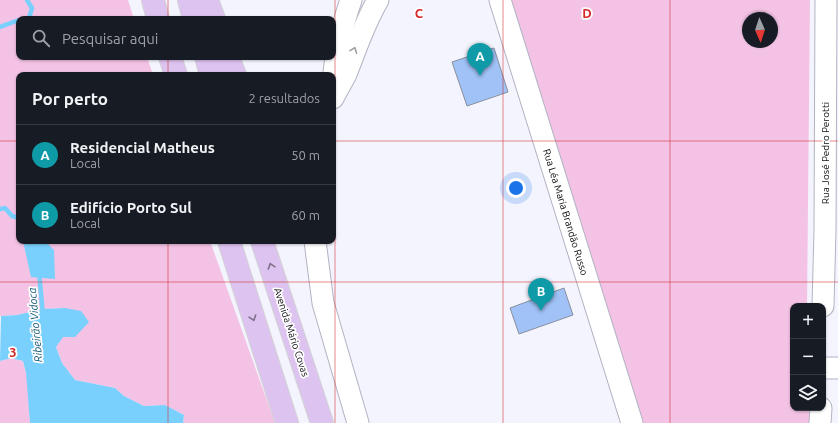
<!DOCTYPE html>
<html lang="pt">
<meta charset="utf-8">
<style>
body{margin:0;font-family:Ubuntu,sans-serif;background:#242831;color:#f1f3f6}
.controls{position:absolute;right:12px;bottom:12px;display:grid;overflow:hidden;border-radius:8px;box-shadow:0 1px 3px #0004}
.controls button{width:36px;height:36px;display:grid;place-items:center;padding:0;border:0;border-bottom:1px solid #363941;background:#171b24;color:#f1f3f6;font:20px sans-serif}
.compass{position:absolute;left:742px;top:12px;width:36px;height:36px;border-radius:50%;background:#171b24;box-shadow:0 1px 3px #0004;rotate:177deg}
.you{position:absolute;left:516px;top:188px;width:14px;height:14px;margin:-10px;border:3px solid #fff;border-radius:50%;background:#1a73e8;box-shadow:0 0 0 6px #1a73e833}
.badge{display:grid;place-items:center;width:26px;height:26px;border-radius:50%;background:#8c9099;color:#fff;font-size:13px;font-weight:700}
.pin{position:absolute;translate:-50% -33px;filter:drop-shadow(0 1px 2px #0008)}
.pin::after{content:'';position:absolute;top:21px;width:14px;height:12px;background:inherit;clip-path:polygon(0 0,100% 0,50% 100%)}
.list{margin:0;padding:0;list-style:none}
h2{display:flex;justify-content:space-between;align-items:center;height:52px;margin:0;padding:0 16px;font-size:17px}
h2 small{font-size:13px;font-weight:400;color:#9ea1a6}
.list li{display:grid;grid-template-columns:26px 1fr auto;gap:12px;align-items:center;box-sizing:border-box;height:60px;padding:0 16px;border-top:1px solid #363941}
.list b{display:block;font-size:15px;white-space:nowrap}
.list p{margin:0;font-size:13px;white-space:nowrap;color:#9ea1a6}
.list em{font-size:13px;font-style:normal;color:#9ea1a6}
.icon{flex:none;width:22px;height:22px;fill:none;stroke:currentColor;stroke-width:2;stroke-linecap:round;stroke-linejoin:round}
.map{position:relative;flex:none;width:838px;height:423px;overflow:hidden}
.search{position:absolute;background:#171b24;box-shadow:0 1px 3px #0004;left:16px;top:16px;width:320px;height:44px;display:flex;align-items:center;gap:10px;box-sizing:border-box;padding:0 14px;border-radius:8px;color:#9ea1a6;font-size:15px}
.panel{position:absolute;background:#171b24;box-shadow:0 1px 3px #0004;left:16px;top:72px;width:320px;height:172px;border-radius:8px}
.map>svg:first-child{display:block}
.green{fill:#f3c2e5;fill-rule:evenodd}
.water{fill:#79d0fd}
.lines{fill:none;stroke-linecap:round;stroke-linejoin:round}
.stream{stroke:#79d0fd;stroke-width:4.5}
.building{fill:#a0c2f7;stroke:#88909d}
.minor-casing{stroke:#b2b3c2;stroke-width:23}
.highway-casing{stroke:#d3d3d4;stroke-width:24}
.minor{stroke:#fff;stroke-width:21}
.highway{stroke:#ddc3f0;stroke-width:22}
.oneway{stroke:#9d9d9f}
.oneway2{stroke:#7e708b}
.grid{fill:none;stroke:#d62828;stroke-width:1;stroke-opacity:0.55}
.labels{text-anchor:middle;stroke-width:3.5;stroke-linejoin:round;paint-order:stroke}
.street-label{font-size:10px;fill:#0b0b10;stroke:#fff}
.water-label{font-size:11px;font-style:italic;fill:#0d5472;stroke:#fff}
.grid-label{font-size:13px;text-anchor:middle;font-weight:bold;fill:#d62828;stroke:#fff;stroke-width:3.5;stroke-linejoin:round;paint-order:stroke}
</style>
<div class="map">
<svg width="838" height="423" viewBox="0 0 838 423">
<rect width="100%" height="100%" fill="#f4f4fe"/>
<!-- green -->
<g class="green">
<polygon points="0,0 128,0 134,19 19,19 19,57 147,57 153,75 19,75 19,241 210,241 275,423 183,423 184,415 165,405 144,406 124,396 115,388 75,380 62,363 56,347 63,336 65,308 43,309 17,315 0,316"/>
<path d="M508 0H810L807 306H793V408H809V423H640ZM748 18H772V42H748Z"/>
<polygon points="11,358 23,361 27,377 30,423 0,423 0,361"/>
</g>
<!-- water -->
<g class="water">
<polygon points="23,241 45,241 54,250 55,279 31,277"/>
<polygon points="65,308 81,311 89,322 75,337 63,337 56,347 62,363 75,380 115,388 124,396 144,406 165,405 184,415 183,423 30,423 26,373 23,361 11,358 0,361 1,316 17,315 43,309"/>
</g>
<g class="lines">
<!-- stream -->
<g class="stream">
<polyline points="25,19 29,18 32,8 27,0"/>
<polyline points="0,27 19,20"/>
<polyline points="0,209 5,208 12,216 19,218"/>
<polyline points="39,272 43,315"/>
</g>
</g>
<!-- building -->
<g class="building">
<polygon points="494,48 508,92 467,106 452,62 479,53 479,52"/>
<polygon points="564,288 573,315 519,334 510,308"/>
</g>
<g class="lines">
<defs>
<g id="minor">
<polyline points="500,0 632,423"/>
<path d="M333 87C334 56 341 29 351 0"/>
<path d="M333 98C337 90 342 82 346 74 356 49 364 24 378 0"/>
<polyline points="315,241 323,303 358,423"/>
<polyline points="823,306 825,230 826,0"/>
<polyline points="823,368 838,368"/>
<polyline points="820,423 821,408"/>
</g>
<g id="highway">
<polyline points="153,0 158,19"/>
<polyline points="189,0 194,19"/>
<polyline points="207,0 214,19"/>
<polyline points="170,57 176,75"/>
<polyline points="206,57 211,75"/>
<polyline points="228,57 235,75"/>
<polyline points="229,241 287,423"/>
<polyline points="262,241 322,423"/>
</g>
</defs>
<!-- minor casing -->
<use href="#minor" class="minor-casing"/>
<!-- highway casing -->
<use href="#highway" class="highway-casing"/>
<!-- minor -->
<use href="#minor" class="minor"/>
<!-- highway -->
<use href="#highway" class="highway"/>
</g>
<!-- one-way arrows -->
<defs><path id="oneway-chevron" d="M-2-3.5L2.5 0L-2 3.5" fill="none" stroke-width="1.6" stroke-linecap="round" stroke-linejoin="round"/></defs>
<use class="oneway" href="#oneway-chevron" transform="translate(354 50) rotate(-69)"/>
<g class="oneway2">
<use href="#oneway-chevron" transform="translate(271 266) rotate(-108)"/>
<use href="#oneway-chevron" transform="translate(253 318) rotate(72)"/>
</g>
<!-- grid -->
<path class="grid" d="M168 0V19M335 0V423M503 0V423M670 0V423M168 57V75M0 141H19M333 141H838M168 241V423M0 282H838"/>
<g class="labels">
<!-- street labels -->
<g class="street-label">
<text transform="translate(825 153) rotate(-90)" y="4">Rua José Pedro Perotti</text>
<text transform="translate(566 212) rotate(73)" y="4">Rua Léa Maria Brandão Russo</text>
<text transform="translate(292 332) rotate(72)" y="4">Avenida Mário Covas</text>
</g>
<!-- water labels -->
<g class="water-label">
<text transform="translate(35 325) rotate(-95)" y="4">Ribeirão Vidoca</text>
</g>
</g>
<g class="grid-label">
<text x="419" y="18">C</text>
<text x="587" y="18">D</text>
<text x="13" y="357">3</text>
</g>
</svg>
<div class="controls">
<button>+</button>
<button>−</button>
<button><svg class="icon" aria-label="layers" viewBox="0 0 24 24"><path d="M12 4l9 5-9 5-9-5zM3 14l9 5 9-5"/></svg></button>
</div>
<svg class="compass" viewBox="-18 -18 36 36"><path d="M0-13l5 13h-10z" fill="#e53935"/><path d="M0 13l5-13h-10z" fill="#9ea1a6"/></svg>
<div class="you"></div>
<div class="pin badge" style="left:480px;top:76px;background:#0f9aa8">A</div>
<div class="pin badge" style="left:541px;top:311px;background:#0f9aa8">B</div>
<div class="search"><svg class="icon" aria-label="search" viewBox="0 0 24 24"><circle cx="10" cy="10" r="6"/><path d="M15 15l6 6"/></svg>Pesquisar aqui</div>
<section class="panel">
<h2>Por perto<small>2 resultados</small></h2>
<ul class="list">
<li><span class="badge" style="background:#0f9aa8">A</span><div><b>Residencial Matheus</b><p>Local</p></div><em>50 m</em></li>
<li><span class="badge" style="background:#0f9aa8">B</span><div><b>Edifício Porto Sul</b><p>Local</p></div><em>60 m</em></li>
</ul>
</section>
</div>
